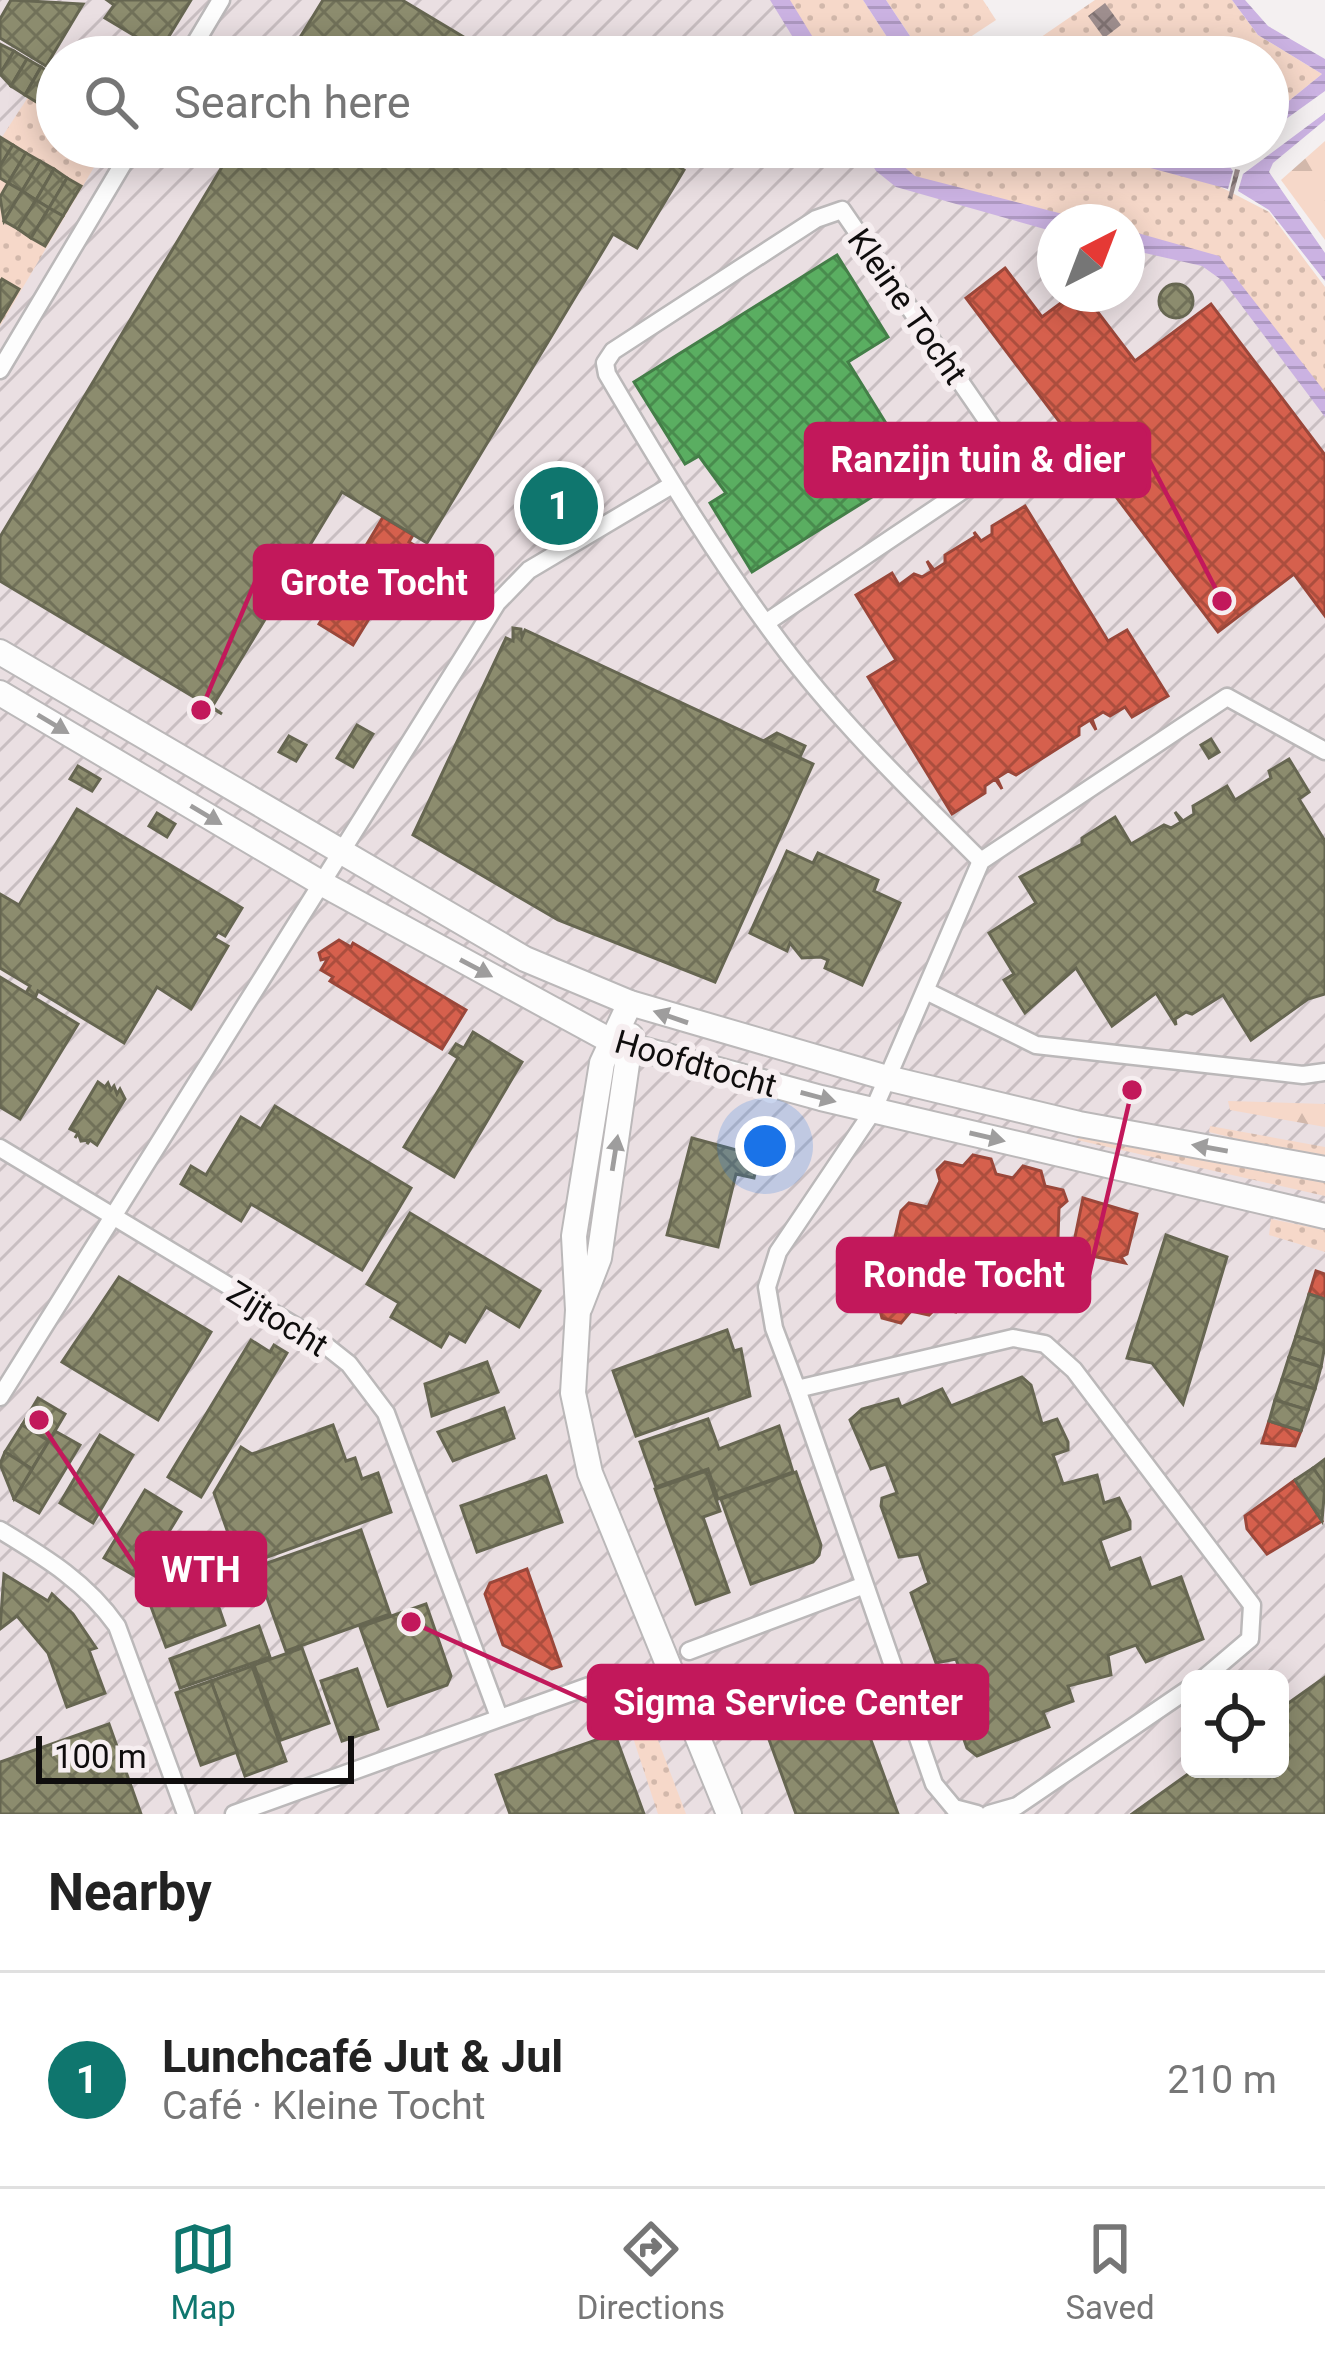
<!DOCTYPE html>
<meta charset="utf-8">
<style>
body{margin:0;font-family:Roboto,sans-serif;background:#f2f2f2;color:#222}
.controls{position:absolute;right:36px;bottom:36px;display:grid;overflow:hidden;border-radius:18px;box-shadow:0 6px 30px #0003}
.controls button{width:108px;height:108px;display:grid;place-items:center;padding:0;border:0;border-bottom:3px solid #e0e0e0;background:#fff;color:#222;font:60px sans-serif}
.compass{position:absolute;left:1037px;top:204px;width:108px;height:108px;border-radius:50%;background:#fff;box-shadow:0 6px 30px #0003;rotate:42deg}
.scale{position:absolute;left:36px;bottom:30px;width:318px;box-sizing:border-box;padding-left:12px;border:6px solid #0f0d0d;border-top:0;font-size:33px;line-height:42px;white-space:nowrap;color:#0f0d0d;-webkit-text-stroke:9px #f6eef0;paint-order:stroke}
.you{position:absolute;left:765px;top:1146px;width:42px;height:42px;margin:-30px;border:9px solid #fff;border-radius:50%;background:#1a73e8;box-shadow:0 0 0 18px #1a73e833}
.badge{display:grid;place-items:center;width:78px;height:78px;border-radius:50%;background:#0f766e;color:#fff;font-size:39px;font-weight:700}
.pin{position:absolute;translate:-50% -50%;border:6px solid #fff;box-shadow:0 3px 12px #0006}
.list{margin:0;padding:0;list-style:none}
h2{display:flex;justify-content:space-between;align-items:center;height:156px;margin:0;padding:0 48px;font-size:51px}
h2 small{font-size:39px;font-weight:400;color:#767676}
.list li{display:grid;grid-template-columns:78px 1fr auto;gap:36px;align-items:center;box-sizing:border-box;height:216px;padding:0 48px;border-top:3px solid #e0e0e0}
.list b{display:block;font-size:45px;white-space:nowrap}
.list p{margin:0;font-size:39px;white-space:nowrap;color:#767676}
.list em{font-size:39px;font-style:normal;color:#767676}
.icon{flex:none;width:66px;height:66px;fill:none;stroke:currentColor;stroke-width:2;stroke-linecap:round;stroke-linejoin:round}
.map{position:relative;flex:none;width:1325px;height:1814px;overflow:hidden}
.search{position:absolute;background:#fff;box-shadow:0 6px 30px #0003;left:36px;right:36px;top:36px;height:132px;display:flex;align-items:center;gap:30px;box-sizing:border-box;padding:0 42px;border-radius:66px;color:#767676;font-size:45px}
.sheet{height:372px;background:#fff}
nav{display:flex;justify-content:space-around;align-items:center;box-sizing:border-box;height:168px;border-top:3px solid #e0e0e0;background:#fff;font-size:33px;color:#767676}
nav a{display:grid;justify-items:center;gap:6px}
nav .on{color:#0f766e}
.map>svg:first-child{display:block}
.industrial{fill:url(#industrial-furrows);fill-rule:evenodd}
.grass{fill:url(#grass-dots)}
.forest{fill:url(#forest-firs)}
.water{fill:url(#water-rules)}
.shops{fill:url(#shops-cross-hatch);stroke:#9a473a;stroke-width:3}
.public{fill:url(#public-cross-hatch);stroke:#447e48;stroke-width:3}
.industry{fill:url(#industry-cross-hatch);stroke:#666651;stroke-width:3}
.building{fill:url(#building-cross-hatch)}
.lines{fill:none;stroke-linecap:round;stroke-linejoin:round}
.minor-casing{stroke:#bbb8b9;stroke-width:21}
.secondary-casing{stroke:#bbb8b9;stroke-width:28}
.minor{stroke:#fdfdfd;stroke-width:16}
.secondary{stroke:#fdfdfd;stroke-width:24}
.oneway{fill:#9e9d9d}
.labels{text-anchor:middle;stroke-width:12;stroke-linejoin:round;paint-order:stroke}
.street-label{font-size:33px;fill:#0f0d0d;stroke:#f6eef0}
.leader{fill:none;stroke:#c2185b;stroke-width:4.5}
.callout-dot{fill:#c2185b;stroke:#f6eef0;stroke-width:4.5}
.callout{fill:#c2185b;stroke:#c2185b;stroke-width:4.5}
.callout-label{font-size:36px;text-anchor:middle;font-weight:bold;fill:#fff}
</style>
<div class="map">
<svg width="1325" height="1814" viewBox="0 0 1325 1814">
<defs>
<pattern id="industrial-furrows" width="10" height="10" patternUnits="userSpaceOnUse" patternTransform="scale(3)"><rect width="10" height="10" fill="#eadfe2"/><path d="M-1 1l2-2M0 10L10 0M9 11l2-2" fill="none" stroke="#c8bec1"/></pattern>
<pattern id="grass-dots" width="8" height="8" patternUnits="userSpaceOnUse" patternTransform="scale(3)"><rect width="8" height="8" fill="#f6d8c9"/><path d="M2 2h.1M6 6h.1" fill="none" stroke="#d2b8ab" stroke-width="1.8" stroke-linecap="round"/></pattern>
<pattern id="forest-firs" width="22" height="20" patternUnits="userSpaceOnUse" patternTransform="scale(3)"><rect width="22" height="20" fill="#f6d8c9"/><path d="M5 1l3.5 6h-7zM16 11l3.5 6h-7z" fill="#d2b8ab"/></pattern>
<pattern id="water-rules" width="6" height="5" patternUnits="userSpaceOnUse" patternTransform="scale(3)"><rect width="6" height="5" fill="#cbb2e2"/><path d="M0 2.5h6" fill="none" stroke="#ad98c1"/></pattern>
<pattern id="shops-cross-hatch" width="8" height="8" patternUnits="userSpaceOnUse" patternTransform="scale(3)"><rect width="8" height="8" fill="#d6604d"/><path d="M0 0l8 8M0 8l8-8" fill="none" stroke="#ac4e3e"/></pattern>
<pattern id="public-cross-hatch" width="8" height="8" patternUnits="userSpaceOnUse" patternTransform="scale(3)"><rect width="8" height="8" fill="#5aae61"/><path d="M0 0l8 8M0 8l8-8" fill="none" stroke="#498c4e"/></pattern>
<pattern id="industry-cross-hatch" width="8" height="8" patternUnits="userSpaceOnUse" patternTransform="scale(3)"><rect width="8" height="8" fill="#8c8c6e"/><path d="M0 0l8 8M0 8l8-8" fill="none" stroke="#717159"/></pattern>
<pattern id="building-cross-hatch" width="8" height="8" patternUnits="userSpaceOnUse" patternTransform="scale(3)"><rect width="8" height="8" fill="#9e8e8e"/><path d="M0 0l8 8M0 8l8-8" fill="none" stroke="#7f7272"/></pattern>
</defs>
<rect width="100%" height="100%" fill="#f4f0f1"/>
<!-- industrial -->
<path class="industrial" d="M0 0H827L870 57H57V147H943L1055 222V294H1127V228L1218 261 1325 392V1814H0ZM1190 1679H1280V1769H1190Z"/>
<!-- grass -->
<g class="grass">
<polygon points="778,0 863,0 900,57 814,57"/>
<polygon points="886,0 983,0 996,20 940,57 924,57"/>
<polygon points="1095,0 1232,0 1258,35 1322,74 1268,118 1268,57 1012,57"/>
<polygon points="36,85 57,97 57,147 106,147 0,326 0,140"/>
<polygon points="872,147 1073,147 1211,182 1269,212 1325,287 1325,400 1221,267 1127,237 1127,222 1068,222 891,176"/>
<polygon points="1133,147 1227,147 1198,163"/>
<polygon points="1210,1126 1325,1147 1325,1160 1209,1132"/>
<polygon points="1081,1136 1325,1179 1325,1196 1077,1140"/>
<polygon points="1271,1219 1325,1230 1325,1252 1269,1235"/>
<polygon points="631,1683 639,1690 686,1814 658,1814 622,1704 620,1686"/>
</g>
<!-- forest -->
<g class="forest">
<polygon points="1325,141 1325,240 1281,180"/>
<polygon points="1228,1101 1325,1104 1325,1127 1230,1110"/>
</g>
<!-- water -->
<g class="water">
<polygon points="770,0 790,0 825,57 805,57"/>
<polygon points="863,0 886,0 924,57 900,57"/>
<polygon points="1232,0 1245,0 1268,26 1325,59 1325,91 1268,132 1268,118 1322,74 1258,35"/>
<polygon points="1325,113 1325,120 1273,163 1269,172 1325,253 1325,281 1269,210 1238,191 1243,174"/>
<polygon points="861,147 881,147 915,176 1094,222 1055,222 1055,232 896,187 876,171"/>
<polygon points="1073,147 1133,147 1198,163 1227,147 1248,147 1227,163 1233,171 1228,189"/>
<polygon points="1127,230 1219,256 1325,392 1325,417 1223,281 1202,266 1127,249"/>
</g>
<!-- shops -->
<g class="shops">
<polygon points="1005,268 1042,317 1073,294 1084,294 1135,361 1211,304 1325,455 1325,616 1294,574 1218,632 966,298"/>
<polygon points="576,469 593,496 539,530 522,503"/>
<polygon points="1025,506 1108,641 1127,630 1168,696 1132,717 1125,707 1110,716 1103,712 1092,719 1096,730 1090,720 1079,727 1079,735 1016,775 1008,771 997,778 1002,789 995,779 985,786 985,793 952,814 868,677 896,660 856,595 892,573 899,585 914,574 922,577 932,571 927,561 934,570 945,563 945,555 976,536 974,532 981,541 992,534 992,526"/>
<polygon points="383,517 413,535 409,542 414,545 353,645 319,624"/>
<polygon points="339,940 351,947 353,943 466,1010 442,1049 330,981 333,977 321,970 328,958 321,960 319,953"/>
<polygon points="973,1155 991,1159 996,1174 1013,1178 1023,1166 1041,1171 1045,1186 1063,1190 1067,1201 1059,1208 1058,1238 1050,1246 1031,1241 1023,1249 1004,1245 996,1253 977,1248 965,1274 964,1303 956,1312 937,1307 929,1315 911,1311 901,1323 882,1318 878,1303 886,1294 884,1285 901,1211 909,1203 928,1207 940,1181 937,1170 945,1162 963,1166"/>
<polygon points="1083,1198 1137,1214 1127,1254 1121,1257 1125,1263 1078,1253 1080,1243 1074,1242"/>
<polygon points="1316,1271 1325,1274 1325,1299 1309,1294"/>
<polygon points="1269,1421 1301,1431 1295,1446 1262,1443"/>
<polygon points="1295,1480 1322,1521 1267,1554 1247,1529 1245,1516"/>
<polygon points="527,1569 561,1666 552,1669 503,1645 485,1594 490,1583"/>
</g>
<!-- public -->
<polygon class="public" points="837,255 888,337 848,362 915,470 752,572 710,503 726,493 699,456 685,464 634,382"/>
<!-- industry -->
<g class="industry">
<polygon points="11,0 83,4 46,66 0,38 0,19"/>
<polygon points="191,0 160,51 105,18 114,5 107,0"/>
<polygon points="323,0 402,0 497,57 288,57"/>
<polygon points="0,44 14,51 0,74"/>
<polygon points="14,51 27,59 11,86 0,74"/>
<polygon points="27,59 41,67 25,95 11,86"/>
<polygon points="41,67 55,76 38,103 25,95"/>
<polygon points="55,76 57,102 52,111 38,103"/>
<polygon points="0,137 13,145 0,166"/>
<polygon points="13,145 26,153 8,183 0,178 0,166"/>
<polygon points="234,147 647,147 684,170 637,248 613,234 427,543 342,492 212,707 222,714 0,581 0,537"/>
<polygon points="800,147 825,147 827,152 810,163"/>
<polygon points="26,153 40,161 22,191 8,183"/>
<polygon points="40,161 54,169 36,200 22,191"/>
<polygon points="54,169 67,178 49,208 36,200"/>
<polygon points="67,178 81,186 63,216 49,208"/>
<polygon points="8,183 22,191 4,221 0,197"/>
<polygon points="22,191 36,200 18,229 4,221"/>
<polygon points="36,200 49,208 31,238 18,229"/>
<polygon points="49,208 63,216 45,246 31,238"/>
<polygon points="2,279 19,289 0,321 0,282"/>
<circle cx="1176" cy="301" r="17"/>
<polygon points="513,628 521,629 522,637 525,630 813,764 715,982 558,920 413,835 506,638 513,641"/>
<polygon points="357,725 373,734 353,767 337,758"/>
<polygon points="777,733 805,746 800,757 765,740"/>
<polygon points="289,736 306,745 296,761 279,752"/>
<polygon points="1211,739 1219,752 1209,758 1201,745"/>
<polygon points="1289,759 1309,792 1299,799 1325,841 1325,994 1308,999 1251,1040 1223,995 1192,1014 1186,1012 1175,1019 1176,1025 1156,993 1112,1026 1076,968 1025,1013 1004,980 1014,974 989,933 1036,903 1020,877 1082,844 1082,838 1115,817 1131,844 1164,825 1171,828 1181,822 1175,812 1183,821 1194,814 1193,806 1227,786 1235,800 1271,778 1269,771"/>
<polygon points="78,766 100,779 92,791 70,779"/>
<polygon points="77,809 242,908 225,936 218,932 214,938 228,946 191,1009 157,987 124,1043 38,991 35,998 26,993 30,986 0,968 0,894 19,905"/>
<polygon points="157,813 175,824 167,837 149,826"/>
<polygon points="787,851 813,863 818,853 878,880 874,891 900,903 862,985 825,968 828,960 821,957 802,958 790,943 787,951 750,933"/>
<polygon points="0,977 78,1024 20,1119 0,1107"/>
<polygon points="473,1032 522,1062 454,1177 404,1147 458,1058 450,1053 456,1044 464,1048"/>
<polygon points="98,1082 105,1087 108,1083 111,1090 114,1086 117,1094 120,1089 125,1099 97,1145 90,1140 87,1144 89,1140 81,1141 78,1133 75,1138 78,1133 70,1129"/>
<polygon points="275,1106 411,1188 362,1270 251,1204 241,1221 181,1184 191,1166 206,1175 241,1117 261,1129"/>
<polygon points="692,1138 759,1156 754,1178 736,1174 718,1247 667,1235"/>
<polygon points="410,1213 540,1291 519,1327 486,1307 465,1342 449,1333 441,1347 391,1317 399,1303 367,1284"/>
<polygon points="1166,1235 1227,1257 1183,1404 1152,1363 1127,1358"/>
<polygon points="119,1277 211,1332 158,1420 62,1362"/>
<polygon points="1309,1294 1325,1299 1325,1345 1296,1336"/>
<polygon points="727,1330 734,1351 741,1349 750,1396 636,1436 613,1371"/>
<polygon points="1296,1336 1325,1345 1321,1367 1289,1357"/>
<polygon points="251,1340 270,1352 274,1345 287,1353 201,1497 168,1477"/>
<polygon points="1289,1357 1321,1367 1315,1389 1282,1379"/>
<polygon points="487,1362 498,1392 432,1416 425,1384"/>
<polygon points="1022,1377 1031,1385 1042,1424 1057,1419 1068,1442 1068,1450 1053,1455 1063,1484 1097,1475 1104,1503 1119,1498 1130,1521 1130,1529 1100,1540 1110,1569 1140,1558 1151,1588 1181,1577 1203,1639 1146,1662 1136,1645 1108,1655 1111,1675 1068,1686 1073,1701 1043,1712 1049,1727 977,1756 967,1748 949,1697 966,1688 956,1659 936,1663 911,1593 929,1583 919,1554 899,1557 881,1506 882,1498 897,1493 886,1464 871,1469 850,1420 862,1409 898,1399 901,1407 942,1389 951,1406"/>
<polygon points="1282,1379 1315,1389 1308,1410 1275,1400"/>
<polygon points="38,1398 65,1414 49,1441 22,1425"/>
<polygon points="1275,1400 1308,1410 1301,1431 1269,1421"/>
<polygon points="504,1408 514,1438 453,1461 438,1432"/>
<polygon points="708,1419 719,1449 779,1426 793,1472 718,1499 708,1469 656,1487 640,1442"/>
<polygon points="22,1425 49,1441 32,1469 5,1452"/>
<polygon points="333,1425 346,1461 355,1458 362,1479 378,1473 391,1512 240,1567 214,1493 241,1447 252,1454"/>
<polygon points="55,1431 80,1445 39,1513 14,1499"/>
<polygon points="100,1435 133,1455 93,1523 60,1503"/>
<polygon points="5,1452 32,1469 14,1499 0,1464"/>
<polygon points="1325,1459 1325,1485 1313,1468"/>
<polygon points="1313,1468 1325,1485 1322,1521 1295,1480"/>
<polygon points="706,1471 720,1511 703,1517 729,1592 696,1604 655,1489"/>
<polygon points="796,1472 821,1545 819,1555 813,1562 751,1584 721,1499"/>
<polygon points="546,1476 562,1522 477,1552 461,1506"/>
<polygon points="145,1490 181,1512 140,1579 104,1558"/>
<polygon points="361,1530 390,1614 286,1651 256,1567"/>
<polygon points="237,1564 245,1588 216,1599 225,1625 166,1647 147,1596"/>
<polygon points="4,1574 48,1601 52,1594 73,1614 96,1648 89,1650 105,1693 67,1707 48,1653 17,1616 0,1629"/>
<polygon points="426,1604 451,1676 447,1685 388,1706 360,1627"/>
<polygon points="259,1626 270,1657 180,1688 170,1659"/>
<polygon points="302,1648 329,1723 281,1740 254,1665"/>
<polygon points="252,1666 286,1761 245,1776 211,1681"/>
<polygon points="357,1669 378,1729 342,1741 321,1681"/>
<polygon points="829,1671 834,1685 849,1680 898,1814 796,1814 754,1698"/>
<polygon points="1325,1677 1325,1814 1132,1814 1195,1769 1280,1769 1280,1709"/>
<polygon points="211,1681 237,1752 201,1765 176,1693"/>
<polygon points="109,1724 141,1814 0,1814 0,1762"/>
<polygon points="607,1736 617,1740 644,1814 510,1814 496,1775"/>
</g>
<!-- building -->
<g class="building">
<polygon points="1105,3 1121,25 1104,38 1088,16"/>
<polygon points="1235,169 1240,170 1232,199 1228,198"/>
</g>
<g class="lines">
<defs>
<g id="minor">
<polyline points="187,57 221,0"/>
<polyline points="0,370 133,147"/>
<path d="M767 622 996 468 1004 456 997 435 842 210 816 219 613 351 605 363 607 374C661 466 717 559 781 644 839 722 912 792 981 861"/>
<polyline points="926,991 1036,1045 1303,1075 1325,1072"/>
<polyline points="0,1148 320,1341 349,1364 386,1413 499,1717"/>
<polyline points="797,1389 774,1328 767,1287 778,1252 873,1111 981,861 1227,697 1325,751"/>
<polyline points="0,1397 497,603 529,570 672,485"/>
<path d="M0 1530C46 1558 86 1582 117 1626L186 1814"/>
<polyline points="689,1651 862,1586"/>
<polyline points="234,1814 617,1676"/>
<polyline points="977,1814 954,1808 934,1784 797,1389 1013,1338 1045,1344 1074,1370 1252,1605 1250,1639 1203,1679"/>
<polyline points="989,1814 1017,1806 1190,1688"/>
</g>
<g id="secondary">
<polyline points="0,652 525,959 630,1003 887,1078 1079,1124 1325,1169"/>
<polyline points="0,693 321,883 609,1040 821,1098 1325,1216"/>
<polyline points="630,1003 602,1063 574,1236 578,1310 573,1393 590,1473 729,1814"/>
<polyline points="580,1307 599,1258 631,1036"/>
</g>
</defs>
<!-- minor casing -->
<use href="#minor" class="minor-casing"/>
<!-- secondary casing -->
<use href="#secondary" class="secondary-casing"/>
<!-- minor -->
<use href="#minor" class="minor"/>
<!-- secondary -->
<use href="#secondary" class="secondary"/>
</g>
<!-- one-way arrows -->
<defs><path id="oneway-solid" d="M-6-.8H1V-3.2L6.5 0L1 3.2V.8H-6Z" transform="scale(3)"/></defs>
<g class="oneway">
<use href="#oneway-solid" transform="translate(53 724) rotate(31)"/>
<use href="#oneway-solid" transform="translate(206 815) rotate(31)"/>
<use href="#oneway-solid" transform="translate(476 968) rotate(28)"/>
<use href="#oneway-solid" transform="translate(671 1017) rotate(-161)"/>
<use href="#oneway-solid" transform="translate(818 1097) rotate(15)"/>
<use href="#oneway-solid" transform="translate(987 1137) rotate(13)"/>
<use href="#oneway-solid" transform="translate(1210 1148) rotate(-170)"/>
<use href="#oneway-solid" transform="translate(615 1153) rotate(-81)"/>
</g>
<g class="labels">
<!-- street labels -->
<g class="street-label">
<text transform="translate(908 306) rotate(55)" y="12">Kleine Tocht</text>
<text transform="translate(696 1063) rotate(16)" y="12">Hoofdtocht</text>
<text transform="translate(278 1318) rotate(32)" y="12">Zijtocht</text>
</g>
</g>
<!-- callouts -->
<path class="leader" d="M1222 601L1149 460M201 710L255 582M1132 1090L1089 1275M39 1420L137 1569M411 1622L589 1702"/>
<g class="callout-dot">
<circle cx="1222" cy="601" r="12"/>
<circle cx="201" cy="710" r="12"/>
<circle cx="1132" cy="1090" r="12"/>
<circle cx="39" cy="1420" r="12"/>
<circle cx="411" cy="1622" r="12"/>
</g>
<g class="callout">
<rect x="806" y="424" width="343" height="72" rx="12"/>
<rect x="255" y="546" width="237" height="72" rx="12"/>
<rect x="838" y="1239" width="251" height="72" rx="12"/>
<rect x="137" y="1533" width="128" height="72" rx="12"/>
<rect x="589" y="1666" width="398" height="72" rx="12"/>
</g>
<g class="callout-label">
<text x="978" y="472">Ranzijn tuin &amp; dier</text>
<text x="374" y="595">Grote Tocht</text>
<text x="964" y="1287">Ronde Tocht</text>
<text x="201" y="1582">WTH</text>
<text x="788" y="1715">Sigma Service Center</text>
</g>
</svg>
<div class="controls">
<button><svg class="icon" aria-label="locate" viewBox="0 0 24 24"><circle cx="12" cy="12" r="6"/><path d="M12 2v4M12 18v4M2 12h4M18 12h4"/></svg></button>
</div>
<svg class="compass" viewBox="-18 -18 36 36"><path d="M0-13l5 13h-10z" fill="#e53935"/><path d="M0 13l5-13h-10z" fill="#767676"/></svg>
<div class="scale">100 m</div>
<div class="you"></div>
<div class="pin badge" style="left:559px;top:506px">1</div>
<div class="search"><svg class="icon" aria-label="search" viewBox="0 0 24 24"><circle cx="10" cy="10" r="6"/><path d="M15 15l6 6"/></svg>Search here</div>
</div>
<section class="sheet">
<h2>Nearby<small></small></h2>
<ul class="list">
<li><span class="badge">1</span><div><b>Lunchcafé Jut &amp; Jul</b><p>Café · Kleine Tocht</p></div><em>210 m</em></li>
</ul>
</section>
<nav>
<a class="on"><svg class="icon" aria-label="map" viewBox="0 0 24 24"><path d="M3 6l6-2 6 2 6-2v14l-6 2-6-2-6 2zM9 4v14M15 6v14"/></svg>Map</a>
<a><svg class="icon" aria-label="directions" viewBox="0 0 24 24"><path d="M12 3l9 9-9 9-9-9zM9 14v-3h6M13 9l2 2-2 2"/></svg>Directions</a>
<a><svg class="icon" aria-label="saved" viewBox="0 0 24 24"><path d="M7 4h10v16l-5-4-5 4z"/></svg>Saved</a>
</nav>
